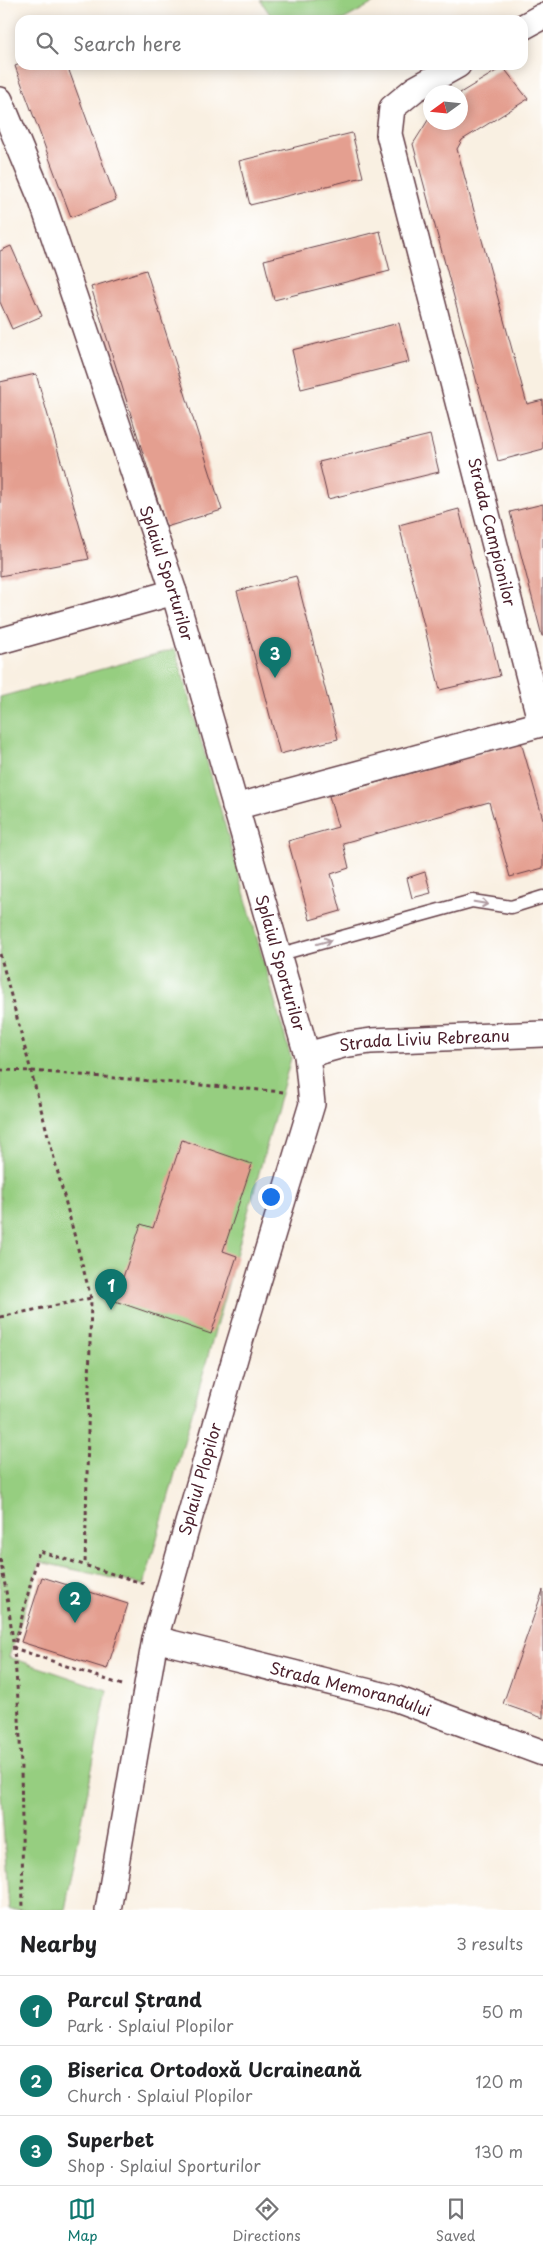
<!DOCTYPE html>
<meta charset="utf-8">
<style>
body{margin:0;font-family:"Playpen Sans",sans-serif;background:#f6f6f6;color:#202124}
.compass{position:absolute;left:423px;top:85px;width:45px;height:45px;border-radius:50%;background:#fff;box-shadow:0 2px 12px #0003;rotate:255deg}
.you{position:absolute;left:270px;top:1196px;width:18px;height:18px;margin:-12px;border:4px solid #fff;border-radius:50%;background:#1a73e8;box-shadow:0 0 0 8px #1a73e833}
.badge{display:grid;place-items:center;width:32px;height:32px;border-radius:50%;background:#0f766e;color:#fff;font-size:16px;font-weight:700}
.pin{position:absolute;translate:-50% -41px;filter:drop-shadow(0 1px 2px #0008)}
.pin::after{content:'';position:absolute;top:26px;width:18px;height:15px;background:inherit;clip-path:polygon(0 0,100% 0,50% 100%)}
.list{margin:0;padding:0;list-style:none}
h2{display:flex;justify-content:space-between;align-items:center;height:65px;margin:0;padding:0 20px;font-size:21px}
h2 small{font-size:16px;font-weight:400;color:#757577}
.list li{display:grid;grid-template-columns:32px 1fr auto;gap:15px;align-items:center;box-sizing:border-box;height:70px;padding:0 20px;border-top:1px solid #e0e0e0}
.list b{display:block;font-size:19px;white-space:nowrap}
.list p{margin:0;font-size:16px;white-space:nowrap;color:#757577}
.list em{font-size:16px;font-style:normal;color:#757577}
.icon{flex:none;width:28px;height:28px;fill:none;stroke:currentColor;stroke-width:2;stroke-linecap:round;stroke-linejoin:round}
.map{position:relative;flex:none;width:543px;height:1910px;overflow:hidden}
.search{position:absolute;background:#fff;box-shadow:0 2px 12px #0003;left:15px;right:15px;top:15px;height:55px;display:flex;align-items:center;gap:12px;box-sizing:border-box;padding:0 18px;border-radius:15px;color:#757577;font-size:19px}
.sheet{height:275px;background:#fff}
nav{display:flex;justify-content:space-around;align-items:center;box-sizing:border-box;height:70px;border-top:1px solid #e0e0e0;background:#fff;font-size:14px;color:#757577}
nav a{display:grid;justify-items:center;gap:2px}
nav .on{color:#0f766e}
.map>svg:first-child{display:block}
.green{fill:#96ce80;stroke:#707656}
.building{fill:#e49f90}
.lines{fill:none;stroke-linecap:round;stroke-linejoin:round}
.service-casing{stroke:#643e46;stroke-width:15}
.minor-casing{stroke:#643e46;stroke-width:28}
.path{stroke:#643e46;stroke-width:3;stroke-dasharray:4 4;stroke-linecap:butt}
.service{stroke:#fff;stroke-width:12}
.minor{stroke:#fff;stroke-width:25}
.oneway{stroke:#ae9aa0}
.labels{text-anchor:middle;stroke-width:4.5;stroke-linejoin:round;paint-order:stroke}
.street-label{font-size:16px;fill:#4a1f2b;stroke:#fff}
</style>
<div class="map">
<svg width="543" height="1910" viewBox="0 0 543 1910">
<rect width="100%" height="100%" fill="#fff"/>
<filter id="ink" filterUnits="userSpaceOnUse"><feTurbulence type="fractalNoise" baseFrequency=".02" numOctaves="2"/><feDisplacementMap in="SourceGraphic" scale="10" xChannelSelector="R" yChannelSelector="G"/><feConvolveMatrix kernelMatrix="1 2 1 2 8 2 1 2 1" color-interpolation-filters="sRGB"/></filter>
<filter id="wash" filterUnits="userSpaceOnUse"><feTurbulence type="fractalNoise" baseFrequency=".0096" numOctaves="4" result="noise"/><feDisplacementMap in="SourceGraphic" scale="20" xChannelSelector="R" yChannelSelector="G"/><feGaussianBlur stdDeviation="1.12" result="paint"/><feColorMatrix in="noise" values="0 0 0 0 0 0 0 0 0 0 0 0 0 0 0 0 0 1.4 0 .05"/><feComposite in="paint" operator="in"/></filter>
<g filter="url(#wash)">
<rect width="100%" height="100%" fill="#f9f0e2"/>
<!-- green -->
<g class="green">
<polygon points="260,0 379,0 343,20 274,20"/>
<polygon points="175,649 291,1058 144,1585 40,1562 9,1657 107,1690 65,1910 9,1910 0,1781 0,697"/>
</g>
<g id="blocks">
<!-- building -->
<g class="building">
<polygon points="20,64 67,65 116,200 71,217 15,66"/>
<polygon points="503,67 528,99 462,140 457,149 527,404 543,400 543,449 498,461 413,144 430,117 430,122 460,122 460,93"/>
<polygon points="352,133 363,177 250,205 239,161"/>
<polygon points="380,231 390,271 274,300 264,260"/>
<polygon points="11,246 42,316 12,329 0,302 0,251"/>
<polygon points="146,270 222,510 166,527 91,287"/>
<polygon points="399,323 409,362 301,389 292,350"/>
<polygon points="36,374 89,559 0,576 0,382"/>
<polygon points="430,435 439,472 328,499 319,462"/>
<polygon points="543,504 543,636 542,636 510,512"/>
<polygon points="459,509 500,676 440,690 399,525"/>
<polygon points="296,576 338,739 280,754 237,591"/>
<polygon points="521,742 543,819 543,868 510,877 489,802 343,843 349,868 331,874 341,911 310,920 288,841 338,827 329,796"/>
<polygon points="425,872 431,893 412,898 407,878"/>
<polygon points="182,1140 252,1164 223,1251 237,1256 211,1334 115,1301 141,1224 153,1228"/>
<polygon points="42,1577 128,1604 107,1669 21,1642"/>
<polygon points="543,1590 543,1718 503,1704"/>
</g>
</g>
</g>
<g filter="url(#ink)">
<use href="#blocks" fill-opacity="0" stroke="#643e46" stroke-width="1"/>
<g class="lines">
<defs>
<polyline id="service" points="277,955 472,901 511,907 543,897"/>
<g id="minor">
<polyline points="523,27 543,16"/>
<path id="s1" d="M0 100 42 201 174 592 307 1055 312 1104 237 1351 155 1639 108 1910"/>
<polyline points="0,641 174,592"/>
<polyline points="235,807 541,724 389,134 392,108 415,89 458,65"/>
<path id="s2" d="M307 1055 343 1045 371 1041 543 1034"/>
<path id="s3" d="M155 1639 394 1698 543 1753"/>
</g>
</defs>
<!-- service casing -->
<use href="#service" class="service-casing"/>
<!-- minor casing -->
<use href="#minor" class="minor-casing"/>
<!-- path -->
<g class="path">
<polyline points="0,954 91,1298 85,1566"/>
<polyline points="0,1070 32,1071 284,1092"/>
<polyline points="0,1317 91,1298"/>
<path d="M0 1559C24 1675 21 1792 23 1910"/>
<polyline points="122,1685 14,1648 39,1551 145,1584"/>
</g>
<!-- service -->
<use href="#service" class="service"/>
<!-- minor -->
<use href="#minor" class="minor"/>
</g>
<!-- one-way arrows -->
<defs><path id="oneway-shaft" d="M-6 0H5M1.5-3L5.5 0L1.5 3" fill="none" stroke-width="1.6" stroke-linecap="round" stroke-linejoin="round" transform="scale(1.25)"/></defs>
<g class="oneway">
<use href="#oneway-shaft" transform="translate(481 903) rotate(9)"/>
<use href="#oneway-shaft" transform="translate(324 942) rotate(-15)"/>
</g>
</g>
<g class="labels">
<!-- street labels -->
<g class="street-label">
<text transform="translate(492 532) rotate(76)" y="6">Strada Campionilor</text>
<text dy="6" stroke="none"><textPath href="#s1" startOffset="502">Splaiul Sporturilor</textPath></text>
<text dy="6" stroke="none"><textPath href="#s1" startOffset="908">Splaiul Sporturilor</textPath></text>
<text dy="6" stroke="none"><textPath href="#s2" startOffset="119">Strada Liviu Rebreanu</textPath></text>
<text transform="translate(200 1479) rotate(-74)" y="6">Splaiul Plopilor</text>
<text dy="6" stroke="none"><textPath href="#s3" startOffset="202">Strada Memorandului</textPath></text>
</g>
</g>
</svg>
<svg class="compass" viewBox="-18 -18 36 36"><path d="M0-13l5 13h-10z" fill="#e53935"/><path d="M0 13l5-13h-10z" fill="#757577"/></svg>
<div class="you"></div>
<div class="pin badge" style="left:111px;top:1310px">1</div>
<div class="pin badge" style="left:75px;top:1623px">2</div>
<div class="pin badge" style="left:275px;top:678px">3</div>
<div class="search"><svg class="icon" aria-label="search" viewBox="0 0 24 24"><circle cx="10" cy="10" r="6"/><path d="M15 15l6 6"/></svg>Search here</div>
</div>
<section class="sheet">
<h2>Nearby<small>3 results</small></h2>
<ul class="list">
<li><span class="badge">1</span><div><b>Parcul Ștrand</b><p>Park · Splaiul Plopilor</p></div><em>50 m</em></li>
<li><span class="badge">2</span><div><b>Biserica Ortodoxă Ucraineană</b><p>Church · Splaiul Plopilor</p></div><em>120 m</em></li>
<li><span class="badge">3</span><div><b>Superbet</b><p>Shop · Splaiul Sporturilor</p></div><em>130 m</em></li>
</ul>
</section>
<nav>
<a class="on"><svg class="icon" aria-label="map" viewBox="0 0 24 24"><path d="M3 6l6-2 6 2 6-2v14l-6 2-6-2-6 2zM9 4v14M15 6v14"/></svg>Map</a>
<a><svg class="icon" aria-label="directions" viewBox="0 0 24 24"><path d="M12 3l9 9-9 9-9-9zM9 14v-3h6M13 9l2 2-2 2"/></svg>Directions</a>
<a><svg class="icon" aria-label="saved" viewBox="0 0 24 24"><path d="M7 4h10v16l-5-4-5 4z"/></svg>Saved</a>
</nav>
